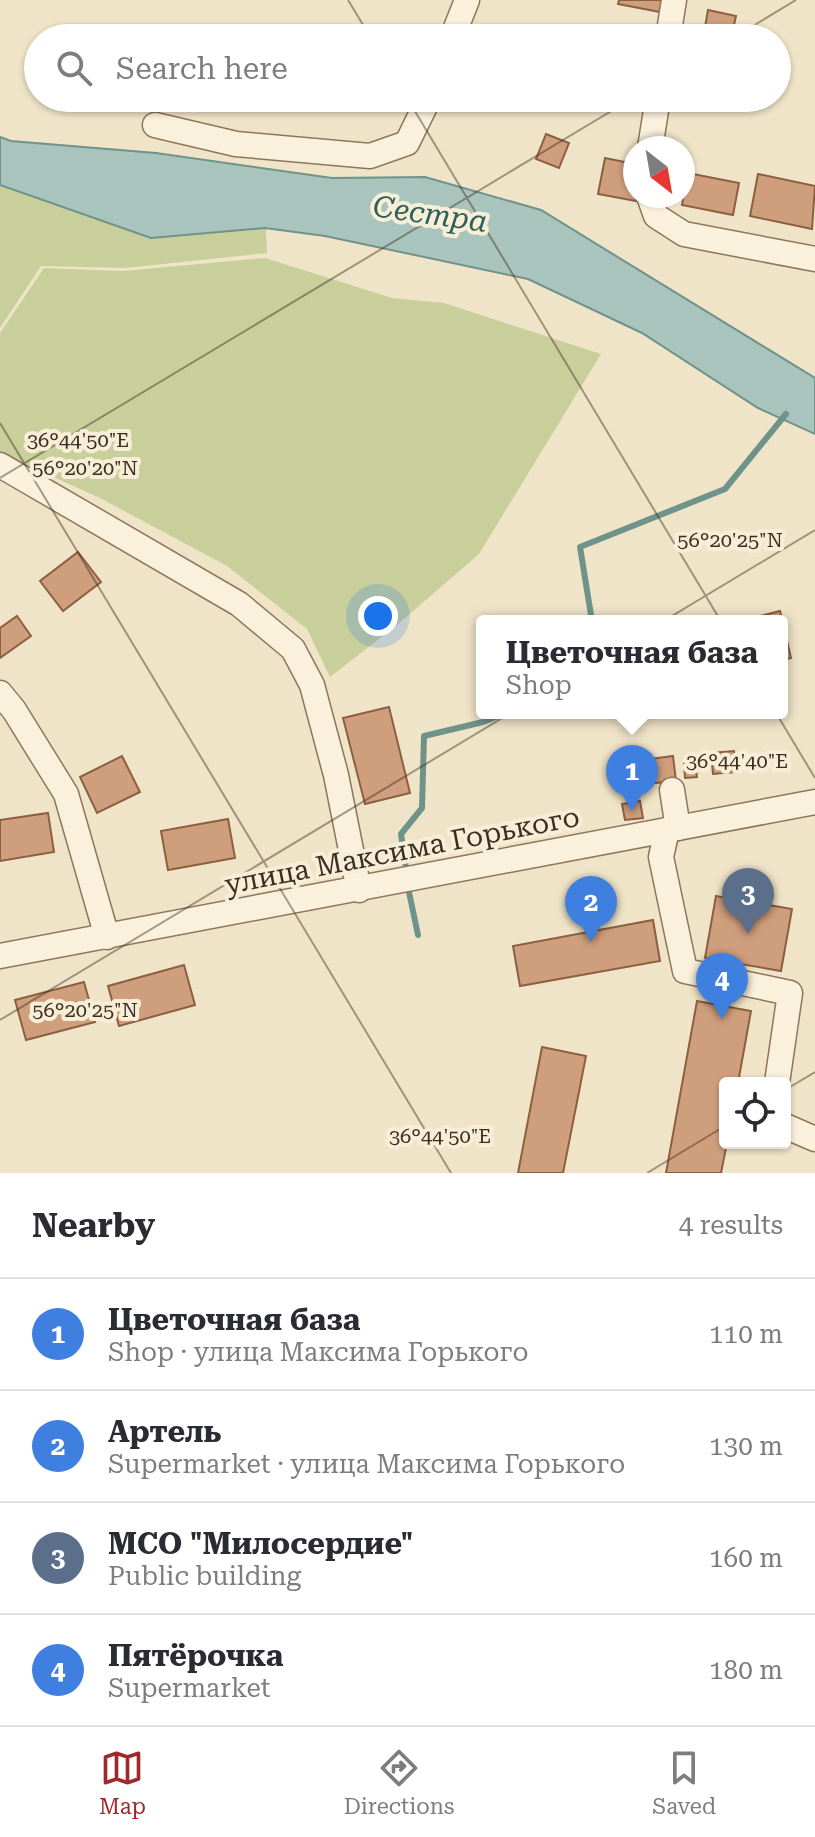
<!DOCTYPE html>
<meta charset="utf-8">
<style>
body{margin:0;font-family:"Roboto Serif",serif;background:#f7f7f7;color:#2b2b33}
.controls{position:absolute;right:24px;bottom:24px;display:grid;overflow:hidden;border-radius:8px;box-shadow:0 2px 6px #0004}
.controls button{width:72px;height:72px;display:grid;place-items:center;padding:0;border:0;border-bottom:2px solid #e1e1e2;background:#fff;color:#2b2b33;font:40px sans-serif}
.compass{position:absolute;left:623px;top:136px;width:72px;height:72px;border-radius:50%;background:#fff;box-shadow:0 2px 6px #0004;rotate:149deg}
.you{position:absolute;left:378px;top:616px;width:28px;height:28px;margin:-20px;border:6px solid #fff;border-radius:50%;background:#1a73e8;box-shadow:0 0 0 12px #1a73e833}
.badge{display:grid;place-items:center;width:52px;height:52px;border-radius:50%;background:#9e2a2b;color:#fff;font-size:26px;font-weight:700}
.pin{position:absolute;translate:-50% -66px;filter:drop-shadow(0 2px 4px #0008)}
.pin::after{content:'';position:absolute;top:42px;width:28px;height:24px;background:inherit;clip-path:polygon(0 0,100% 0,50% 100%)}
.popup{position:absolute;left:476px;top:615px;width:312px;height:104px;box-sizing:border-box;display:grid;place-content:center;border-radius:8px;background:#fff;filter:drop-shadow(0 2px 6px #0005);font-size:26px;white-space:nowrap;color:#7c7c81}
.popup b{font-size:30px;color:#2b2b33}
.popup::after{content:'';position:absolute;left:50%;top:100%;margin-left:-16px;border:16px solid transparent;border-top-color:#fff}
.list{margin:0;padding:0;list-style:none}
h2{display:flex;justify-content:space-between;align-items:center;height:104px;margin:0;padding:0 32px;font-size:34px}
h2 small{font-size:26px;font-weight:400;color:#7c7c81}
.list li{display:grid;grid-template-columns:52px 1fr auto;gap:24px;align-items:center;box-sizing:border-box;height:112px;padding:0 32px;border-top:2px solid #e1e1e2}
.list b{display:block;font-size:30px;white-space:nowrap}
.list p{margin:0;font-size:26px;white-space:nowrap;color:#7c7c81}
.list em{font-size:26px;font-style:normal;color:#7c7c81}
.icon{flex:none;width:44px;height:44px;fill:none;stroke:currentColor;stroke-width:2;stroke-linecap:round;stroke-linejoin:round}
.map{position:relative;flex:none;width:815px;height:1173px;overflow:hidden}
.search{position:absolute;background:#fff;box-shadow:0 2px 6px #0004;left:24px;right:24px;top:24px;height:88px;display:flex;align-items:center;gap:20px;box-sizing:border-box;padding:0 28px;border-radius:44px;color:#7c7c81;font-size:30px}
.sheet{height:552px;background:#fff}
nav{display:flex;justify-content:space-around;align-items:center;box-sizing:border-box;height:112px;border-top:2px solid #e1e1e2;background:#fff;font-size:22px;color:#7c7c81}
nav a{display:grid;justify-items:center;gap:4px}
nav .on{color:#9e2a2b}
.map>svg:first-child{display:block}
.green{fill:#c9cf9b}
.water{fill:#a9c4bc;stroke:#6f938a;stroke-width:2}
.lines{fill:none;stroke-linecap:round;stroke-linejoin:round}
.stream{stroke:#6f938a;stroke-width:6}
.building{fill:#cf9f7d;stroke:#8d5f41;stroke-width:2}
.minor-casing{stroke:#8d765c;stroke-width:27}
.minor{stroke:#faf1dc;stroke-width:24}
.ticks{fill:none;stroke:#3d2e20;stroke-width:2;stroke-opacity:0.45}
.labels{text-anchor:middle;stroke-width:8;stroke-linejoin:round;paint-order:stroke}
.street-label{font-size:28px;fill:#3d2e20;stroke:#f7eed8}
.water-label{font-size:30px;font-style:italic;fill:#2f5d5a;stroke:#f7eed8}
.ticks-label{font-size:20px;text-anchor:middle;fill:#3d2e20;stroke:#f7eed8;stroke-width:8;stroke-linejoin:round;paint-order:stroke}
</style>
<div class="map">
<svg width="815" height="1173" viewBox="0 0 815 1173">
<rect width="100%" height="100%" fill="#f0e4c8"/>
<!-- green -->
<g class="green">
<polygon points="0,174 265,210 267,253 125,268 41,266 0,328"/>
<polygon points="265,258 392,298 444,303 601,354 479,554 397,625 330,677 307,629 227,566 100,498 0,453 0,333 44,268 122,271"/>
</g>
<!-- water -->
<polygon class="water" points="0,137 11,141 156,153 332,178 425,177 541,210 815,378 815,434 758,408 642,333 528,279 325,236 265,228 151,238 0,185"/>
<g class="lines">
<!-- stream -->
<g class="stream">
<polyline points="592,621 580,547 725,489 786,414"/>
<polyline points="406,869 401,834 422,808 424,736 483,722 506,713"/>
<polyline points="409,892 418,935"/>
</g>
</g>
<!-- building -->
<g class="building">
<polygon points="619,0 662,0 660,12 618,4"/>
<polygon points="708,10 736,16 731,38 704,33"/>
<polygon points="593,98 650,98 648,109"/>
<polygon points="546,134 569,143 559,168 536,159"/>
<polygon points="605,158 635,164 636,201 598,194"/>
<polygon points="688,173 739,183 733,215 682,205"/>
<polygon points="758,174 815,186 812,229 750,216"/>
<polygon points="78,552 101,582 63,611 40,581"/>
<polygon points="780,611 791,658 782,660 782,621 741,621"/>
<polygon points="17,616 31,636 0,658 0,628"/>
<polygon points="389,707 410,793 365,804 343,718"/>
<polygon points="734,751 735,772 713,774 711,753"/>
<polygon points="122,756 140,792 97,813 80,777"/>
<polygon points="673,756 676,781 646,784 643,760"/>
<polygon points="635,763 639,787 617,791 613,766"/>
<polygon points="695,763 697,777 685,778 684,764"/>
<polygon points="640,801 643,818 625,820 622,804"/>
<polygon points="48,813 54,852 0,861 0,820"/>
<polygon points="228,819 235,858 168,870 161,831"/>
<polygon points="716,896 792,909 781,971 705,958"/>
<polygon points="653,920 660,961 520,986 513,946"/>
<polygon points="184,965 195,1005 119,1026 108,986"/>
<polygon points="84,982 95,1022 26,1040 15,1000"/>
<polygon points="697,1001 751,1011 738,1083 725,1083 727,1143 721,1173 666,1173"/>
<polygon points="542,1047 586,1056 563,1173 518,1173"/>
</g>
<g class="lines">
<defs>
<g id="minor">
<polyline points="452,38 467,0"/>
<polyline points="668,38 674,0"/>
<polyline points="155,125 236,144 370,156 407,143 429,98"/>
<polyline points="650,148 658,98"/>
<polyline points="649,196 656,216 684,234 815,259"/>
<polyline points="0,465 239,604 293,649 312,685 336,775 359,890"/>
<polyline points="0,693 14,710 66,794 107,937"/>
<polyline points="672,790 678,828"/>
<polyline points="667,830 661,857 685,971 790,993 777,1083"/>
<polyline points="0,956 815,802"/>
<polyline points="785,1126 815,1139"/>
</g>
</defs>
<!-- minor casing -->
<use href="#minor" class="minor-casing"/>
<!-- minor -->
<use href="#minor" class="minor"/>
</g>
<!-- ticks -->
<path class="ticks" d="M348 0 371 38M733 38 796 0M407 98 815 778M0 423 451 1173M0 478 633 98M0 1020 815 530M785 1090 815 1072M647 1173 725 1126"/>
<g class="labels">
<!-- street labels -->
<g class="street-label">
<text transform="translate(402 850) rotate(-11)" y="10">улица Максима Горького</text>
</g>
<!-- water labels -->
<g class="water-label">
<text transform="translate(430 214) rotate(8)" y="10">Сестра</text>
</g>
</g>
<g class="ticks-label">
<text x="78" y="447">36°44'50"E</text>
<text x="85" y="475">56°20'20"N</text>
<text x="730" y="547">56°20'25"N</text>
<text x="737" y="768">36°44'40"E</text>
<text x="85" y="1017">56°20'25"N</text>
<text x="440" y="1143">36°44'50"E</text>
</g>
</svg>
<div class="controls">
<button><svg class="icon" aria-label="locate" viewBox="0 0 24 24"><circle cx="12" cy="12" r="6"/><path d="M12 2v4M12 18v4M2 12h4M18 12h4"/></svg></button>
</div>
<svg class="compass" viewBox="-18 -18 36 36"><path d="M0-13l5 13h-10z" fill="#e53935"/><path d="M0 13l5-13h-10z" fill="#7c7c81"/></svg>
<div class="you"></div>
<div class="pin badge" style="left:632px;top:811px;background:#3f7fe0">1</div>
<div class="popup"><b>Цветочная база</b>Shop</div>
<div class="pin badge" style="left:591px;top:942px;background:#3f7fe0">2</div>
<div class="pin badge" style="left:748px;top:934px;background:#5c6f8a">3</div>
<div class="pin badge" style="left:722px;top:1019px;background:#3f7fe0">4</div>
<div class="search"><svg class="icon" aria-label="search" viewBox="0 0 24 24"><circle cx="10" cy="10" r="6"/><path d="M15 15l6 6"/></svg>Search here</div>
</div>
<section class="sheet">
<h2>Nearby<small>4 results</small></h2>
<ul class="list">
<li><span class="badge" style="background:#3f7fe0">1</span><div><b>Цветочная база</b><p>Shop · улица Максима Горького</p></div><em>110 m</em></li>
<li><span class="badge" style="background:#3f7fe0">2</span><div><b>Артель</b><p>Supermarket · улица Максима Горького</p></div><em>130 m</em></li>
<li><span class="badge" style="background:#5c6f8a">3</span><div><b>МСО &quot;Милосердие&quot;</b><p>Public building</p></div><em>160 m</em></li>
<li><span class="badge" style="background:#3f7fe0">4</span><div><b>Пятёрочка</b><p>Supermarket</p></div><em>180 m</em></li>
</ul>
</section>
<nav>
<a class="on"><svg class="icon" aria-label="map" viewBox="0 0 24 24"><path d="M3 6l6-2 6 2 6-2v14l-6 2-6-2-6 2zM9 4v14M15 6v14"/></svg>Map</a>
<a><svg class="icon" aria-label="directions" viewBox="0 0 24 24"><path d="M12 3l9 9-9 9-9-9zM9 14v-3h6M13 9l2 2-2 2"/></svg>Directions</a>
<a><svg class="icon" aria-label="saved" viewBox="0 0 24 24"><path d="M7 4h10v16l-5-4-5 4z"/></svg>Saved</a>
</nav>
